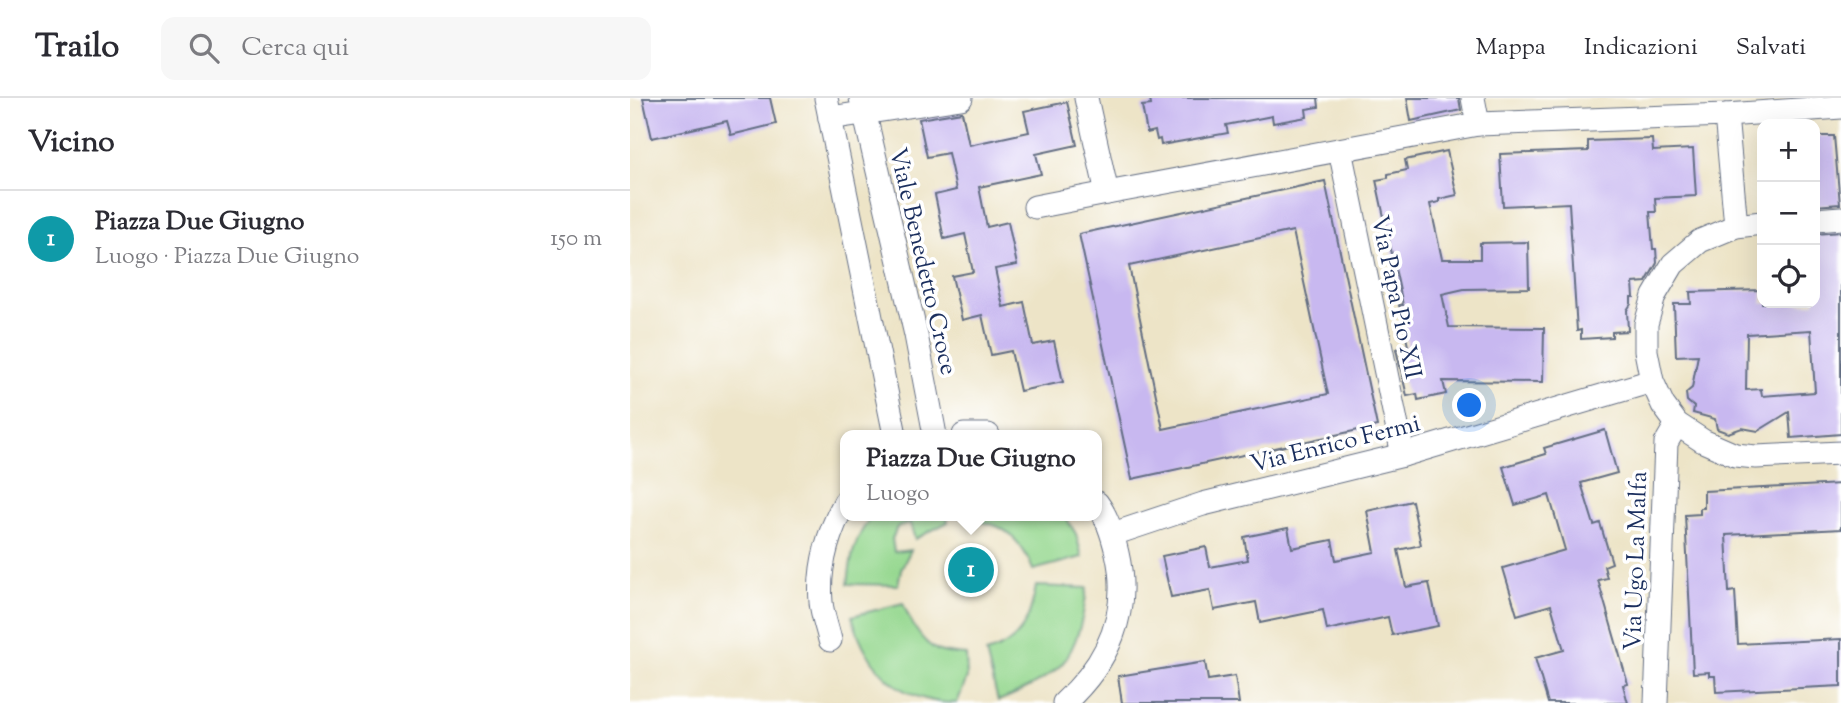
<!DOCTYPE html>
<html lang="it">
<meta charset="utf-8">
<style>
body{margin:0;font-family:"Sorts Mill Goudy",serif;background:#f7f7f7;color:#2b2b33}
.controls{position:absolute;right:21px;top:21px;display:grid;overflow:hidden;border-radius:14px;box-shadow:0 7px 28px #0002}
.controls button{width:63px;height:63px;display:grid;place-items:center;padding:0;border:0;border-bottom:2px solid #e1e1e2;background:#fff;color:#2b2b33;font:35px sans-serif}
.you{position:absolute;left:840px;top:308px;width:24px;height:24px;margin:-18px;border:5px solid #fff;border-radius:50%;background:#1a73e8;box-shadow:0 0 0 10px #1a73e833}
.badge{display:grid;place-items:center;width:46px;height:46px;border-radius:50%;background:#b5179e;color:#fff;font-size:23px;font-weight:700}
.pin{position:absolute;translate:-50% -50%;border:4px solid #fff;box-shadow:0 2px 7px #0006}
.popup{position:absolute;left:210px;top:332px;width:262px;height:91px;box-sizing:border-box;display:grid;place-content:center;border-radius:14px;background:#fff;filter:drop-shadow(0 2px 5px #0005);font-size:23px;white-space:nowrap;color:#7c7c81}
.popup b{font-size:26px;color:#2b2b33}
.popup::after{content:'';position:absolute;left:50%;top:100%;margin-left:-14px;border:14px solid transparent;border-top-color:#fff}
.list{margin:0;padding:0;list-style:none}
h2{display:flex;justify-content:space-between;align-items:center;height:91px;margin:0;padding:0 28px;font-size:30px}
h2 small{font-size:23px;font-weight:400;color:#7c7c81}
.list li{display:grid;grid-template-columns:46px 1fr auto;gap:21px;align-items:center;box-sizing:border-box;height:98px;padding:0 28px;border-top:2px solid #e1e1e2}
.list b{display:block;font-size:26px;white-space:nowrap}
.list p{margin:0;font-size:23px;white-space:nowrap;color:#7c7c81}
.list em{font-size:23px;font-style:normal;color:#7c7c81}
.icon{flex:none;width:38px;height:38px;fill:none;stroke:currentColor;stroke-width:2;stroke-linecap:round;stroke-linejoin:round}
.map{position:relative;flex:none;width:1211px;height:605px;overflow:hidden}
header{display:flex;align-items:center;gap:42px;box-sizing:border-box;height:98px;padding:0 35px;background:#fff;border-bottom:2px solid #e1e1e2}
header strong{font-size:33px}
nav{display:flex;gap:38px;margin-inline-start:auto;font-size:24px}
.search{width:490px;height:63px;background:#f7f7f7;display:flex;align-items:center;gap:18px;box-sizing:border-box;padding:0 24px;border-radius:14px;color:#7c7c81;font-size:26px}
main{display:flex}
aside{flex:1;background:#fff}
.map>svg:first-child{display:block}
.green{fill:#96d890;stroke:#588477;stroke-width:2}
.building{fill:#c8b8f0;fill-rule:evenodd}
.lines{fill:none;stroke-linecap:round;stroke-linejoin:round}
.street-casing{stroke:#646e83;stroke-width:25}
.street{stroke:#fff;stroke-width:23}
.labels{text-anchor:middle;stroke-width:7;stroke-linejoin:round;paint-order:stroke}
.street-label{font-size:24px;fill:#1b2f5e;stroke:#fff}
</style>
<header>
<strong>Trailo</strong>
<div class="search"><svg class="icon" aria-label="search" viewBox="0 0 24 24"><circle cx="10" cy="10" r="6"/><path d="M15 15l6 6"/></svg>Cerca qui</div>
<nav><a>Mappa</a><a>Indicazioni</a><a>Salvati</a></nav>
</header>
<main>
<aside>
<h2>Vicino<small></small></h2>
<ul class="list">
<li><span class="badge" style="background:#0f9aa8">1</span><div><b>Piazza Due Giugno</b><p>Luogo · Piazza Due Giugno</p></div><em>150 m</em></li>
</ul>
</aside>
<div class="map">
<svg width="1211" height="605" viewBox="0 0 1211 605">
<rect width="100%" height="100%" fill="#fff"/>
<filter id="ink" filterUnits="userSpaceOnUse"><feTurbulence type="fractalNoise" baseFrequency=".0143" numOctaves="2"/><feDisplacementMap in="SourceGraphic" scale="14" xChannelSelector="R" yChannelSelector="G"/><feConvolveMatrix kernelMatrix="1 2 1 2 8 2 1 2 1" color-interpolation-filters="sRGB"/></filter>
<filter id="wash" filterUnits="userSpaceOnUse"><feTurbulence type="fractalNoise" baseFrequency=".00686" numOctaves="4" result="noise"/><feDisplacementMap in="SourceGraphic" scale="28" xChannelSelector="R" yChannelSelector="G"/><feGaussianBlur stdDeviation="1.57" result="paint"/><feColorMatrix in="noise" values="0 0 0 0 0 0 0 0 0 0 0 0 0 0 0 0 0 1.4 0 .05"/><feComposite in="paint" operator="in"/></filter>
<g filter="url(#wash)">
<rect width="100%" height="100%" fill="#ede4c7"/>
<!-- green -->
<g class="green">
<path d="M241 418H317L318 424 285 441 280 425 267 429 262 441 264 454 281 452 271 471 268 487 218 486C221 456 224 443 241 418Z"/>
<path d="M338 418H435L446 436 452 459 403 472C396 453 382 432 361 426 354 424 345 424 337 423Z"/>
<path d="M406 488 457 490C454 514 450 538 437 559 427 577 387 596 368 603L356 555C391 545 400 522 406 488Z"/>
<path d="M273 505C279 521 290 543 307 552 315 556 327 556 336 557L337 580 327 605C270 605 237 571 222 518Z"/>
</g>
<g id="blocks">
<!-- building -->
<g class="building">
<polygon points="13,0 140,0 146,26 101,37 97,23 22,40"/>
<polygon points="520,0 688,0 689,9 676,11 677,19 643,25 642,18 632,20 596,27 598,35 531,47 530,41 527,42 525,33 517,35 512,8 521,7"/>
<polygon points="777,0 829,0 831,12 781,23"/>
<polygon points="437,4 447,47 406,56 411,76 349,89 357,129 378,124 387,167 365,171 373,209 394,204 403,247 424,243 433,284 390,293 381,253 361,257 352,217 332,222 322,178 343,174 335,136 314,141 305,97 326,92 318,55 297,59 289,21 332,14 339,47 399,34 394,13"/>
<polygon points="1185,38 1204,38 1210,106 1185,108"/>
<polygon points="1022,41 1023,53 1063,51 1066,98 1025,100 1026,114 1020,114 1023,151 1026,151 1027,165 1016,184 1003,185 1004,199 1001,199 1001,206 997,212 998,233 982,234 982,239 951,241 951,232 947,233 939,105 873,108 870,56 958,53 958,43"/>
<polygon points="817,53 827,97 809,101 809,104 800,106 812,161 850,161 850,145 898,144 899,190 834,191 812,196 819,229 914,230 913,284 813,283 816,296 788,302 787,296 777,298 766,251 778,248 769,207 773,207 746,82 758,80 758,76 777,72 775,62"/>
<path d="M695 83 747 328 502 381 449 136ZM663 133 698 296 533 331 499 168Z"/>
<path d="M1211 134V336L1161 340 1159 314 1128 333 1112 330 1098 335 1087 331 1085 321 1063 315 1064 309 1057 303 1056 295 1062 290 1068 257 1046 258 1044 206H1061L1060 194 1132 192V205H1185V136ZM1181 232 1185 294 1132 298 1131 291 1116 292 1117 236Z"/>
<polygon points="975,332 987,375 951,385 964,427 970,425 982,465 974,468 977,480 968,482 998,586 993,587 998,605 918,605 905,560 934,552 921,507 887,517 873,470 935,452 919,397 885,407 873,369 916,356 914,350"/>
<polygon points="1211,386 1211,431 1096,437 1099,494 1105,493 1108,546 1211,541 1211,588 1086,594 1085,578 1079,578 1079,574 1063,575 1055,417 1070,416 1070,410 1074,410 1074,393"/>
<polygon points="782,403 791,447 768,452 776,489 799,485 808,528 762,537 758,519 697,532 693,512 630,525 626,504 584,512 580,492 541,499 532,458 576,449 580,469 618,462 614,439 658,430 662,450 702,442 706,462 745,454 737,413"/>
<polygon points="575,564 578,582 605,578 609,605 492,605 488,578"/>
</g>
</g>
</g>
<g filter="url(#ink)">
<use href="#blocks" fill-opacity="0" stroke="#646e83" stroke-width="2"/>
<g class="lines">
<defs>
<g id="street">
<polyline points="196,0 265,337"/>
<polyline points="231,0 286,237 305,337"/>
<polyline points="456,0 477,95 848,26 1096,17 1211,9"/>
<polyline points="843,0 848,26"/>
<polyline points="1096,17 1106,128"/>
<polyline points="200,20 331,0"/>
<polyline points="710,52 773,357"/>
<polyline points="405,109 477,95"/>
<polyline points="1185,122 1211,120"/>
<polyline points="1132,125 1106,128 1070,143 1043,166 1024,198 1016,226 1016,253 1022,283 1033,307 1047,326 1073,343 1105,357 1126,359 1211,355"/>
<polyline points="334,337 358,337"/>
<polyline points="483,436 573,406 773,357 1022,283"/>
<path d="M200 542C197 529 192 516 191 504 188 468 198 435 215 404"/>
<path d="M434 605C478 565 501 515 487 455 483 438 478 420 467 405"/>
<polyline points="1026,605 1036,345 1047,326"/>
</g>
</defs>
<!-- street casing -->
<use href="#street" class="street-casing"/>
<!-- street -->
<use href="#street" class="street"/>
</g>
</g>
<g class="labels">
<!-- street labels -->
<g class="street-label">
<text transform="translate(294 163) rotate(77)" y="8">Viale Benedetto Croce</text>
<text transform="translate(767 199) rotate(78)" y="8">Via Papa Pio XII</text>
<text transform="translate(705 345) rotate(-14)" y="8">Via Enrico Fermi</text>
<text transform="translate(1005 463) rotate(-88)" y="8">Via Ugo La Malfa</text>
</g>
</g>
</svg>
<div class="controls">
<button>+</button>
<button>−</button>
<button><svg class="icon" aria-label="locate" viewBox="0 0 24 24"><circle cx="12" cy="12" r="6"/><path d="M12 2v4M12 18v4M2 12h4M18 12h4"/></svg></button>
</div>
<div class="you"></div>
<div class="pin badge" style="left:341px;top:472px;background:#0f9aa8">1</div>
<div class="popup"><b>Piazza Due Giugno</b>Luogo</div>
</div>
</main>
